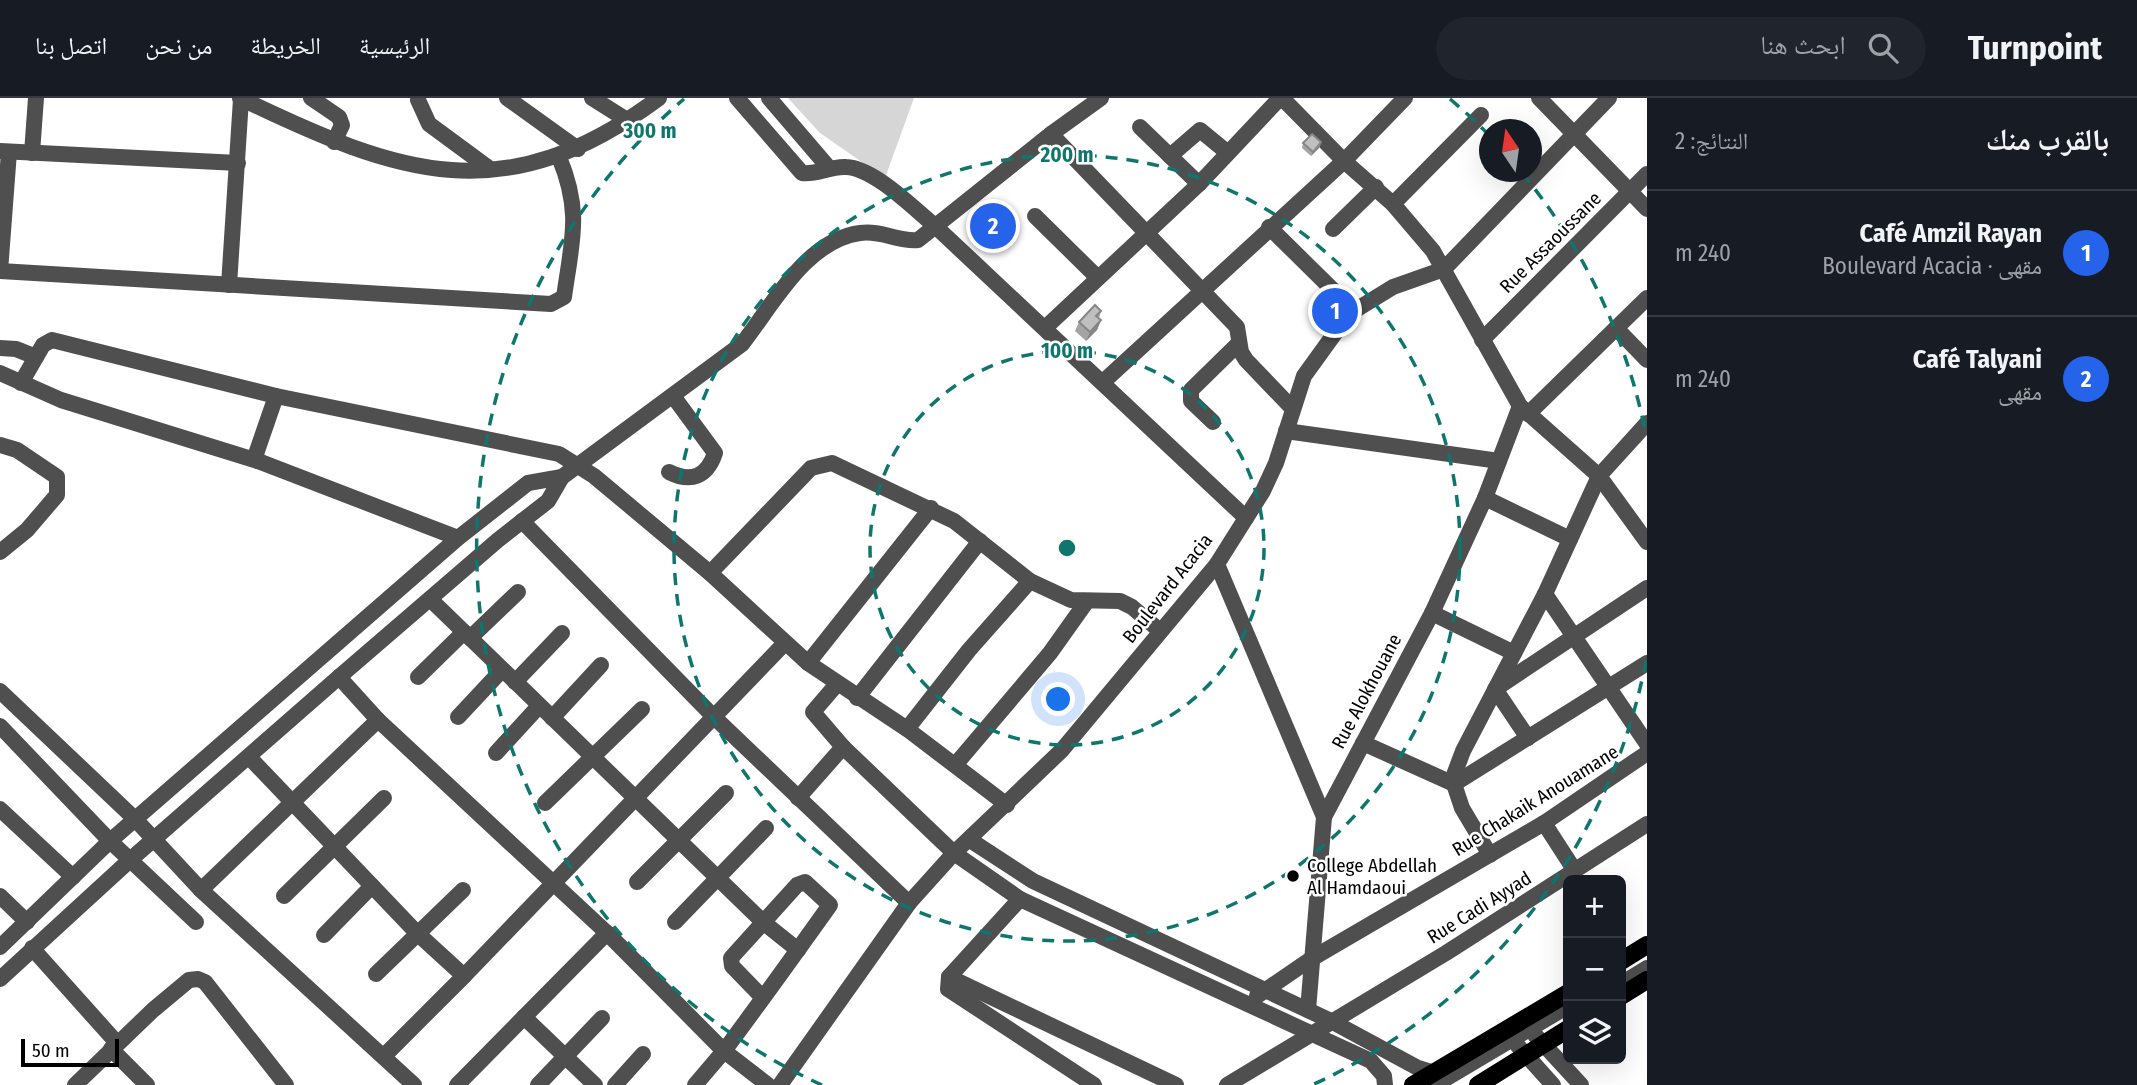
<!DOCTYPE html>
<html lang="ar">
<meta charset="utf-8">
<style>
body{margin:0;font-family:"Fira Sans Condensed","Noto Naskh Arabic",sans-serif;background:#20242c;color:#f1f3f6;direction:rtl}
.controls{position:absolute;right:21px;bottom:21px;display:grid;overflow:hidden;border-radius:10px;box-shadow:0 7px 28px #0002}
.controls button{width:63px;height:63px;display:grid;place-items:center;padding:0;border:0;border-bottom:2px solid #363941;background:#171b24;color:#f1f3f6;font:35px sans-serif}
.compass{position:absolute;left:1479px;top:21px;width:63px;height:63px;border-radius:50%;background:#171b24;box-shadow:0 7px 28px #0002;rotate:347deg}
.scale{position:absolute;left:21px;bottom:18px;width:98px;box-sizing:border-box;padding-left:7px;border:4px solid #000;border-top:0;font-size:19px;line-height:24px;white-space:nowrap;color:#000;-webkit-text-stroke:5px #fff;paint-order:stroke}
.you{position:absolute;left:1059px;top:602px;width:24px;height:24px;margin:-18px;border:5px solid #fff;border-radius:50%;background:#1a73e8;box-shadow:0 0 0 10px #1a73e833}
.badge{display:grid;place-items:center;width:46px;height:46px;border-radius:50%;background:#2563eb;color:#fff;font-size:23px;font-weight:700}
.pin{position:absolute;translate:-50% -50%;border:4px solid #fff;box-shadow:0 2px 7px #0006}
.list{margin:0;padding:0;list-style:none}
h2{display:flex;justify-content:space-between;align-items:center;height:91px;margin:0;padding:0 28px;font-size:30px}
h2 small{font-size:23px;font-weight:400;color:#9ea1a6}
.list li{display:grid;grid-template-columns:46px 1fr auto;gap:21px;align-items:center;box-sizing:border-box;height:126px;padding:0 28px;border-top:2px solid #363941}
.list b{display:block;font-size:26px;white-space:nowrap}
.list p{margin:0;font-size:23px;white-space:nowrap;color:#9ea1a6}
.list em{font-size:23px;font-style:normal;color:#9ea1a6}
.icon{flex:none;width:38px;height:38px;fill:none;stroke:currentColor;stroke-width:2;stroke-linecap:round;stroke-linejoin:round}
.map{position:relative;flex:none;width:1647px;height:987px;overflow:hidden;direction:ltr}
header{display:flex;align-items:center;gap:42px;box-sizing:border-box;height:98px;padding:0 35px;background:#171b24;border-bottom:2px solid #363941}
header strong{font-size:33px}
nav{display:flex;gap:38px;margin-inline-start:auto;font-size:24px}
.search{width:490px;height:63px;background:#20242c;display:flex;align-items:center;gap:18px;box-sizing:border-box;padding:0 24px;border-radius:38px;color:#9ea1a6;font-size:26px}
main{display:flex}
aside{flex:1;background:#171b24}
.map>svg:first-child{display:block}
.green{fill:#d6d6d6}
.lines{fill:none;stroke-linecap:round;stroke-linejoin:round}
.minor{stroke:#4f4f4f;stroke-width:16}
.major{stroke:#000;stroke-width:18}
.wall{fill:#a4a4a4}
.shaded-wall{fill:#868686}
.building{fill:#bfbfbf;stroke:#868686;stroke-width:2}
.ring{fill:none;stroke:#0f766e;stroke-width:3.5;stroke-dasharray:12 9}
.poi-dot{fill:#000;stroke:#fff;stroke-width:2.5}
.labels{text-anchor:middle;stroke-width:5;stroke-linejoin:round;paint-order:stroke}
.street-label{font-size:19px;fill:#000;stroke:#fff}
.poi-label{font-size:19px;fill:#000;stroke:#fff;text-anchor:start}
.centre{fill:#0f766e;stroke:#fff;stroke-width:3.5}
.ring-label{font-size:21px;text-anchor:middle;font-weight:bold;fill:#0f766e;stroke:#fff;stroke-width:5;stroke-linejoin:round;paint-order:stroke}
</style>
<header>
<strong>Turnpoint</strong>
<div class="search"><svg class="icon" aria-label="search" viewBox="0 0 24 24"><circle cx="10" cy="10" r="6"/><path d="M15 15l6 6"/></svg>ابحث هنا</div>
<nav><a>الرئيسية</a><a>الخريطة</a><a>من نحن</a><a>اتصل بنا</a></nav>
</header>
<main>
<aside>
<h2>بالقرب منك<small>النتائج: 2</small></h2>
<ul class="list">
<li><span class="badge">1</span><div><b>Café Amzil Rayan</b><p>مقهى · Boulevard Acacia</p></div><em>240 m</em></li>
<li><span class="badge">2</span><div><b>Café Talyani</b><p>مقهى</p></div><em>240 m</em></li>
</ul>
</aside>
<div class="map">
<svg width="1647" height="987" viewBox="0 0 1647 987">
<rect width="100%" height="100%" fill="#fff"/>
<!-- green -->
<polygon class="green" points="788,0 914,0 885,80 820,35"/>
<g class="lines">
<!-- minor -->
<g class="minor">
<path d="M240 0C400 77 504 115 659 0"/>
<polyline points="311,0 339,19 342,27 334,44"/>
<polyline points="507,0 578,51"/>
<polyline points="592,0 627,22"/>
<path d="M737 0 802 75C817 77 830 68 846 69 874 70 913 110 934 127L1246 420"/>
<polyline points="769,0 829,70"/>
<polyline points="1282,0 1344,63 1393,106 1433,153 1520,308 1599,378 1647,444"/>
<polyline points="1539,0 1647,111"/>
<polyline points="418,2 429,26 490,71"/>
<polyline points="1140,29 1199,86"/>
<polyline points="1051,36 1237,229 1241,254 1246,262 1292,310"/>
<polyline points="0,53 238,65"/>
<polyline points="32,55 36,0"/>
<polyline points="1170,58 1200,32 1228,55"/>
<polyline points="1393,106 1481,17"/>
<polyline points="1035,118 1098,180"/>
<polyline points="1269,129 1342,201"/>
<polyline points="1333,131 1376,89"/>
<path d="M0 173 551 206 564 199C572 142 582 114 559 59"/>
<polyline points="0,173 9,54"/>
<polyline points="229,187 241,1"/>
<polyline points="1046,229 1199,86 1280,0"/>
<polyline points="1616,230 1647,262"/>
<polyline points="1482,242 1647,76"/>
<polyline points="0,250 16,251 36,259"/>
<polyline points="0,275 61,302 258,363"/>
<polyline points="1103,284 1344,63 1405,0"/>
<polyline points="21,285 43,247 52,242 276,298 559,356 594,378 710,475 808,565 907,631 1007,707"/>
<polyline points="276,298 256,356 258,363 458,440"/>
<polyline points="1528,316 1647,200"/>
<polyline points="1213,324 1191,303 1191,292 1239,245"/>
<polyline points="1286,333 1499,363"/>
<path d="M669 374C691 385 707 379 715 355L673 298"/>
<polyline points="1485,400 1570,441"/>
<polyline points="522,423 714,619 909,805"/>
<polyline points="0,454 27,432 57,397 57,379 17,352 0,347"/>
<polyline points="1217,466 1324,719"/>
<polyline points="710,475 811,370 832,365 954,423 1030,483 1071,502 1120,503 1132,509 1160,533"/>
<polyline points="1545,496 1647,646"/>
<polyline points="430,501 763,824 798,852"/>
<polyline points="1432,515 1514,555"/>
<polyline points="470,540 518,494"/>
<polyline points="808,565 931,410"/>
<polyline points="339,579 378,622"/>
<polyline points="418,579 464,534"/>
<polyline points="515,584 562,535"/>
<polyline points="0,593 135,721 201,792 414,987"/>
<polyline points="857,600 980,443"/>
<polyline points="458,619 502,572"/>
<polyline points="552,620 601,567"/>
<polyline points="0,628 110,743 196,824"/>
<polyline points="907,631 969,552 1030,483"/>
<polyline points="1528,640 1495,591 1647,490"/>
<polyline points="1363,645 1454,686"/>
<polyline points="843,649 954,755 1020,801 1371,963 1384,978 1385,987"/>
<polyline points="496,655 539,608"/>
<polyline points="249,659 417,835 464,878 384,958"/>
<polyline points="956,666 1050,555 1087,503"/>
<polyline points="1454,686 1647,565"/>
<polyline points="798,700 843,649 813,614 837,586"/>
<polyline points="545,705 642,611"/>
<polyline points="0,711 73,779"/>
<polyline points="1544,725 1575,773"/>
<polyline points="970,742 1033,783 1331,923 1418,970 1434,975"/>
<polyline points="1490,757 1462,710 1454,686 1454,677 1463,653 1545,496 1599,378 1647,325"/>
<polyline points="637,784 726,695"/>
<path d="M201 792 378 622 607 835 724 953C760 905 795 856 830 807L805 784 797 787 731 860 732 868 763 900"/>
<polyline points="0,798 27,824"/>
<polyline points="284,798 384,700"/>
<polyline points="1020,801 949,879 948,891 1094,987"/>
<polyline points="675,824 766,730"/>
<polyline points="324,837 372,788"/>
<polyline points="0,849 110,743 458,440 528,385 562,379"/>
<polyline points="32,850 117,945"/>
<polyline points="376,876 463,792"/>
<polyline points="464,878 784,546"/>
<polyline points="949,879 1176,987"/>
<path d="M0 881 130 762 339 579 498 442 548 403 562 379 742 246C772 208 806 142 860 135 882 132 898 144 918 142L1051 36 1101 0"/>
<polyline points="1621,886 1647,870"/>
<polyline points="1257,898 1311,861 1544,725 1647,655"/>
<polyline points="1308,912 1324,719 1432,515 1485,400 1520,308"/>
<polyline points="524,919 595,987"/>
<polyline points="1535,937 1581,987"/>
<polyline points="1518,948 1553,987"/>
<polyline points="111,951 147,987"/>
<polyline points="75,987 153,912 189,882 198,881 205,884 286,987"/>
<polyline points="457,987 607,835"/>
<polyline points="538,987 602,920"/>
<polyline points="615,987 643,956"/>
<polyline points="695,987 724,953 768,987"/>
<polyline points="780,987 909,805 954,755 1062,652 1217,466 1263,393 1276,365 1304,278 1343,224 1354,213 1393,189 1444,171 1609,0"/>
<polyline points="1227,987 1446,855 1647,726"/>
<polyline points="1435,987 1568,908"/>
</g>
<!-- major -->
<g class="major">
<polyline points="1621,863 1647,847"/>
<polyline points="1621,898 1647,882"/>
<polyline points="1413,987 1568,895"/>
<polyline points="1478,987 1568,931"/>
</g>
</g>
<!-- wall -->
<g class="wall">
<polygon points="1303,45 1320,49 1311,58 1302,50"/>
<polygon points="989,118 1011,133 1000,143 985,128"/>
<polygon points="1321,195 1345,203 1341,212 1334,220 1317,205"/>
<polygon points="1101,213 1099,220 1101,222 1097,232 1086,243 1075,233 1079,224"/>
</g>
<!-- shaded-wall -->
<g class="shaded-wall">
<polygon points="1321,44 1320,49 1311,58 1313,54"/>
<polygon points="1015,123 1011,133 1000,143 1004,134"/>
<polygon points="1345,203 1341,212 1334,220 1337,211"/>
<polygon points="1101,222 1097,232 1086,243 1090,234"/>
</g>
<!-- building -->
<g class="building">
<polygon points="1312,36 1321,44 1313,54 1303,45"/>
<polygon points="1000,108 1015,123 1004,134 989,118"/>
<polygon points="1328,187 1345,203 1337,211 1321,195"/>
<polygon points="1095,207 1101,213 1096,218 1101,222 1090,234 1079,224"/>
</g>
<!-- distance rings -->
<g class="ring">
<circle cx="1067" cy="450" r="197"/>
<circle cx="1067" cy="450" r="393"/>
<path d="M1646 563A590 590 0 0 1 1312 987M822 987A590 590 0 0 1 684 1M1450 1A590 590 0 0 1 1488 36M1522 75A590 590 0 0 1 1646 337"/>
</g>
<!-- markers -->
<circle class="poi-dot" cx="1293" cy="778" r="7"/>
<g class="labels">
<!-- street labels -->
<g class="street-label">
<text transform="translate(1550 144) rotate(-45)" y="7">Rue Assaoussane</text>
<text transform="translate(1167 490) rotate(-52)" y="7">Boulevard Acacia</text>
<text transform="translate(1366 593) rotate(-62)" y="7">Rue Alokhouane</text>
<text transform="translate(1535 702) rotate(-32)" y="7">Rue Chakaik Anouamane</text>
<text transform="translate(1479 809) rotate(-32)" y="7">Rue Cadi Ayyad</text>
</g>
<!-- poi labels -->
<g class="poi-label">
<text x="1307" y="774">College Abdellah<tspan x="1307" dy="22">Al Hamdaoui</tspan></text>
</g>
</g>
<circle cx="1067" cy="450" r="10" class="centre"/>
<g class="ring-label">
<text x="650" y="40">300 m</text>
<text x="1067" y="64">200 m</text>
<text x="1067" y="260">100 m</text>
</g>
</svg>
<div class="controls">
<button>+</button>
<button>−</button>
<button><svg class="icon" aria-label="layers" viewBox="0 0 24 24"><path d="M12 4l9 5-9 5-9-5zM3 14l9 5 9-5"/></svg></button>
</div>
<svg class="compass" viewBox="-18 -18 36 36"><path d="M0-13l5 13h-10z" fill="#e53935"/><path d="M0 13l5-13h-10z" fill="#9ea1a6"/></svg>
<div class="scale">50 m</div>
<div class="you"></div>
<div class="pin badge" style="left:1335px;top:213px">1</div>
<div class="pin badge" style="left:993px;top:128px">2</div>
</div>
</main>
